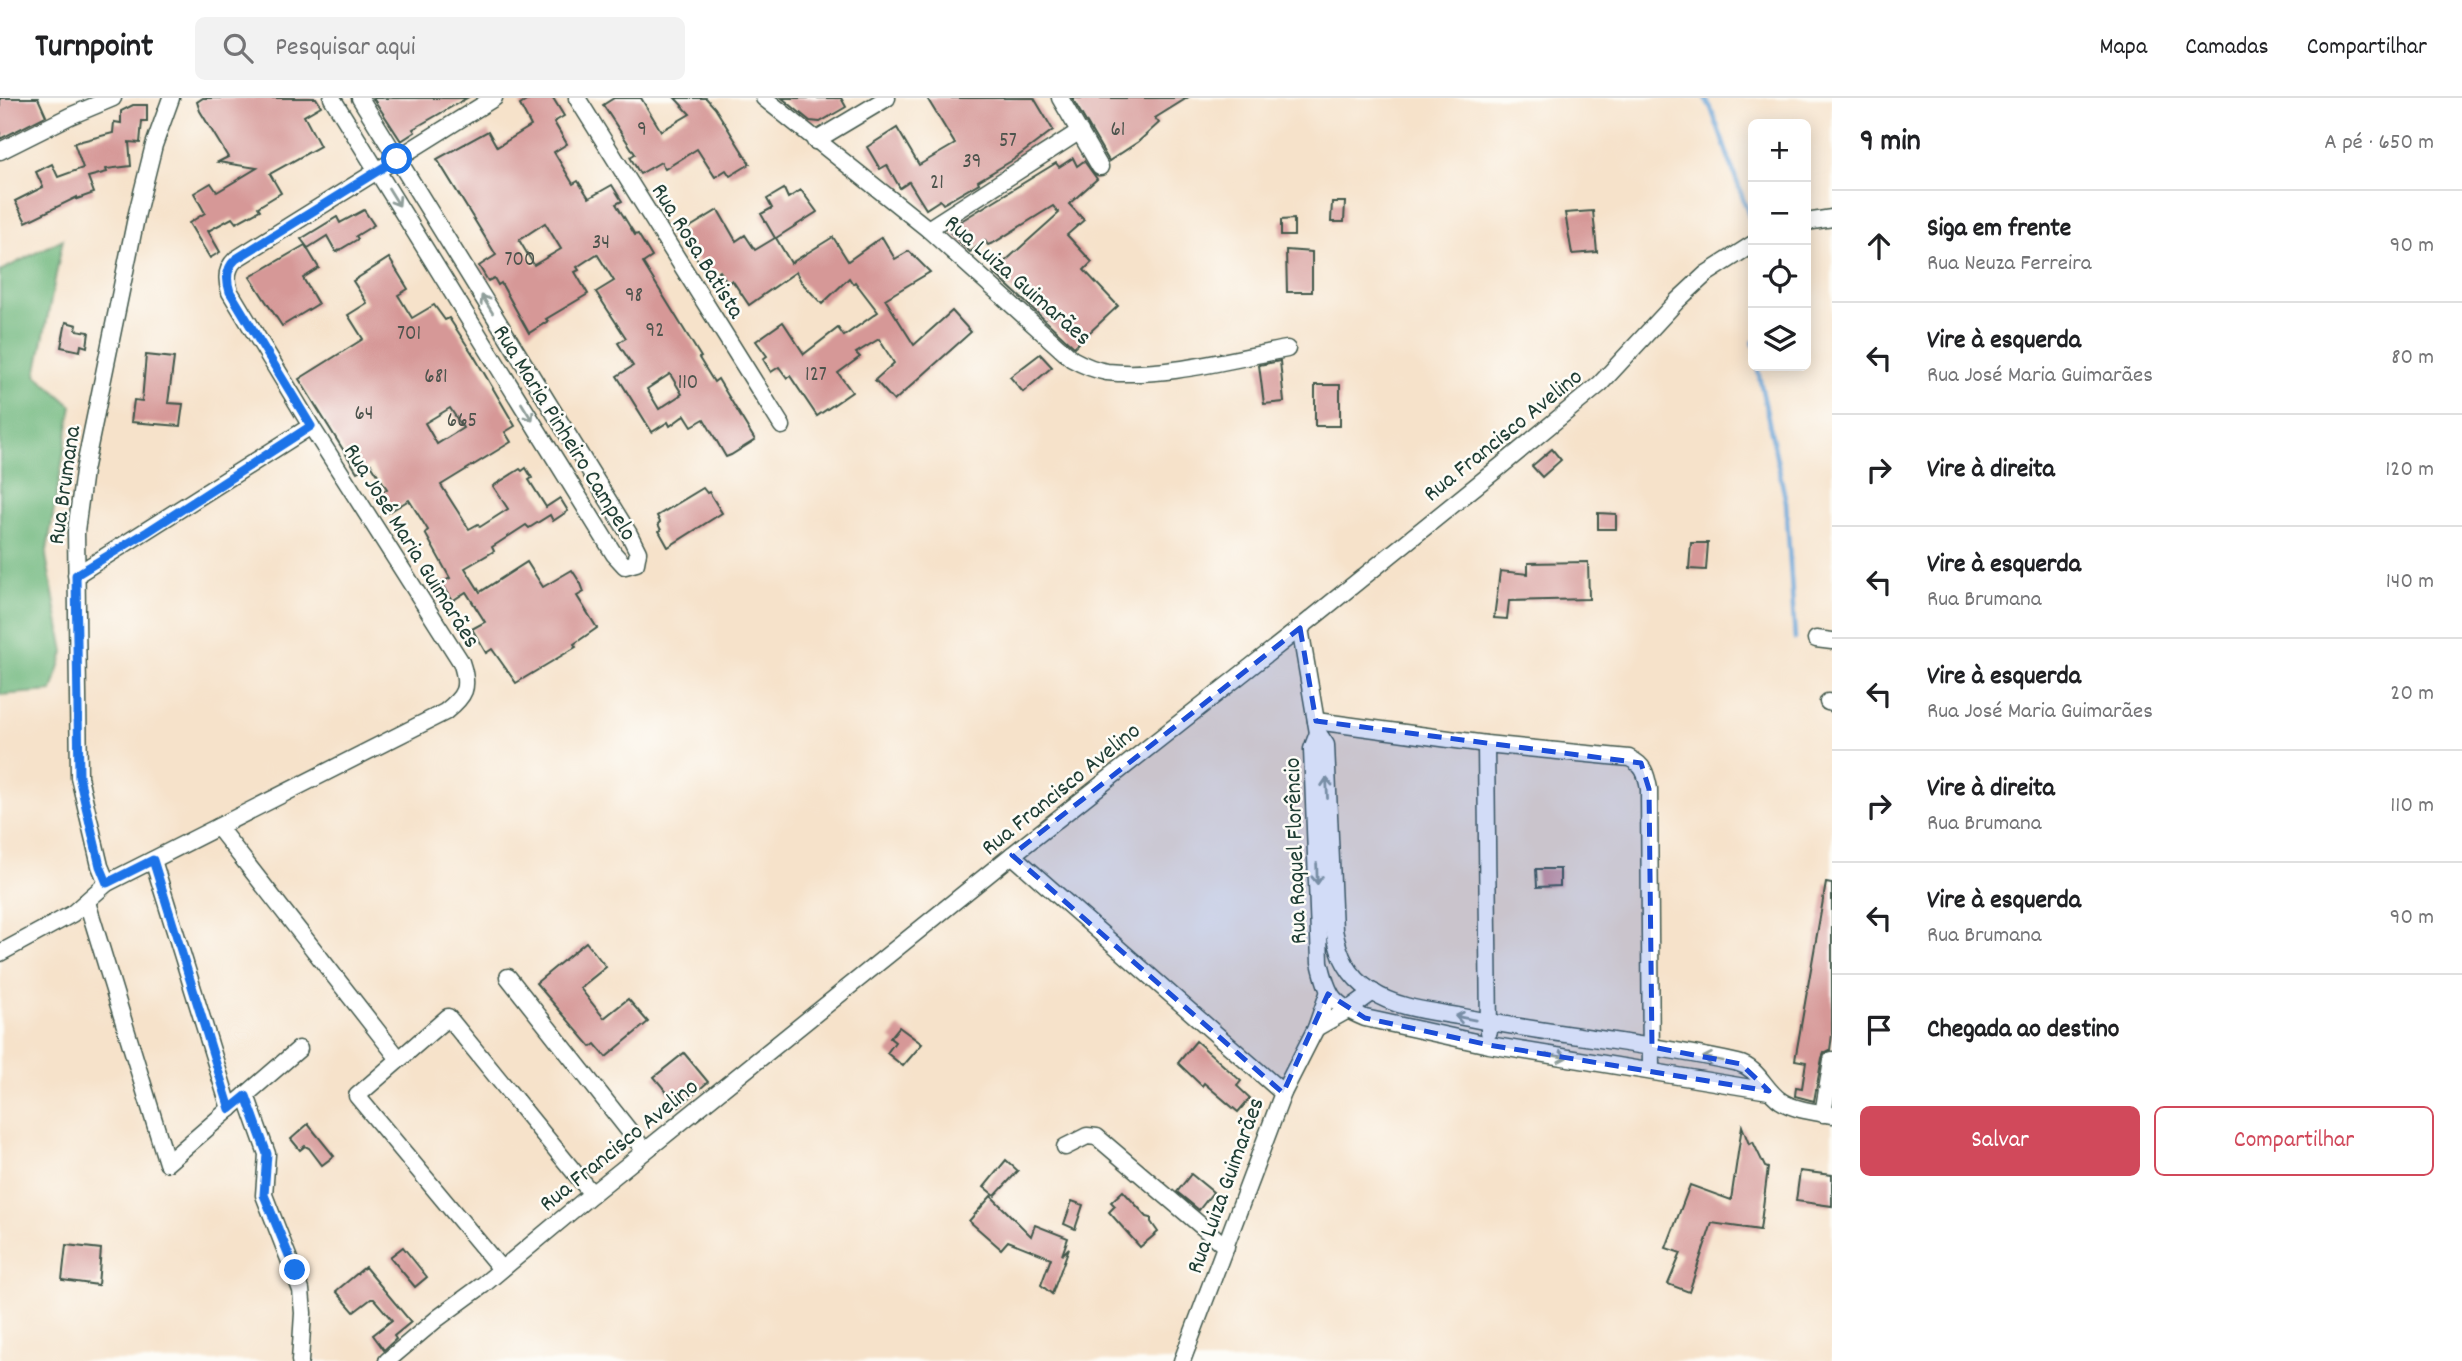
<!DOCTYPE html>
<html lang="pt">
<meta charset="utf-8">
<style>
body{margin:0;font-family:Dekko,sans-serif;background:#f2f2f2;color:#202124}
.controls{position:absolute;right:21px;top:21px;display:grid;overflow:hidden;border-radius:10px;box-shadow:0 4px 18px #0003}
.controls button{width:63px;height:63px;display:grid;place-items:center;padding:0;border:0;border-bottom:2px solid #e0e0e0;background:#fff;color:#202124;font:35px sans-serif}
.stop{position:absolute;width:21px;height:21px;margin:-16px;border:5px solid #1a73e8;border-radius:50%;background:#fff}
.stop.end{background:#1a73e8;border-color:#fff;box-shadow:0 2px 7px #0008}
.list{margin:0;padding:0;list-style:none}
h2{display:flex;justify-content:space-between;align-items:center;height:91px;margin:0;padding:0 28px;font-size:30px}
h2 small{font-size:23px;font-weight:400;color:#757577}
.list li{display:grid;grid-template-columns:46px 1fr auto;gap:21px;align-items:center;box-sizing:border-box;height:112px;padding:0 28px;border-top:2px solid #e0e0e0}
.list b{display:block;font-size:26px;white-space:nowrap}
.list p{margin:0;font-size:23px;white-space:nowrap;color:#757577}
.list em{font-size:23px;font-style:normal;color:#757577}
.actions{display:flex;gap:14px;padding:21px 28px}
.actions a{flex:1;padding:16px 0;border:2px solid #d1495b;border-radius:10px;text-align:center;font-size:24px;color:#d1495b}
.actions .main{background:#d1495b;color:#fff}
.icon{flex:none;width:38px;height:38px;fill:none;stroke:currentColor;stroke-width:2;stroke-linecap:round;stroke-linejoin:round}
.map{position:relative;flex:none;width:1832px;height:1263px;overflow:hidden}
header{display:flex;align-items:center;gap:42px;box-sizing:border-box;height:98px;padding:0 35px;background:#fff;border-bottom:2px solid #e0e0e0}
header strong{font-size:33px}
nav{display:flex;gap:38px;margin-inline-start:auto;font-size:24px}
.search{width:490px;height:63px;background:#f2f2f2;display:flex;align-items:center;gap:18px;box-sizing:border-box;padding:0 24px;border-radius:10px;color:#757577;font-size:26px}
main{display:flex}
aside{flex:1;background:#fff}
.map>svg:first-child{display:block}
.forest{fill:#71b87f;stroke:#487a5a;stroke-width:2}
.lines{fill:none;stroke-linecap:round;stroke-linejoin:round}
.stream{stroke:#64a1d5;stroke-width:4.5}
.building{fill:#d69897;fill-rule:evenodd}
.minor-casing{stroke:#3f564a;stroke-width:19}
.minor{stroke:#fff;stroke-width:16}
.oneway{stroke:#8f9e9a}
.route{stroke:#1a73e8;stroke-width:9}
.marked{fill:#1d4ed8;fill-opacity:0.2;stroke:#1d4ed8;stroke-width:5;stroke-dasharray:14 9;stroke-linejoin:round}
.labels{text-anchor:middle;stroke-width:5;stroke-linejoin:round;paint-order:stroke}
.number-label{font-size:21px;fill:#4d544d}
.street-label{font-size:24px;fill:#1f3d34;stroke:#fdfcf7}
</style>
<header>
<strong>Turnpoint</strong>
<div class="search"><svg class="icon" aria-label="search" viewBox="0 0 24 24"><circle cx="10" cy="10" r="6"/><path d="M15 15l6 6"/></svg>Pesquisar aqui</div>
<nav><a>Mapa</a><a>Camadas</a><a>Compartilhar</a></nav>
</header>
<main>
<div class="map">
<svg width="1832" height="1263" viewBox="0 0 1832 1263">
<rect width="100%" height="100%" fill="#fdfcf7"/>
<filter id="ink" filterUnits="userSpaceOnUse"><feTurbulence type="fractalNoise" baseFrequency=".0143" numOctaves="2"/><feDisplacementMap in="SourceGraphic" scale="14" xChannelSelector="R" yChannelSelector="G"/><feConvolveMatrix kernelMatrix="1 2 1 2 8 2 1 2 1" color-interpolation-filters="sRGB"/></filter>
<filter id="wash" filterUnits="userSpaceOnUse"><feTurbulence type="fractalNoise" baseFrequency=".00686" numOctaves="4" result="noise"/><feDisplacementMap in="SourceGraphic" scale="28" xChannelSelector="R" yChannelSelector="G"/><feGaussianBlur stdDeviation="1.57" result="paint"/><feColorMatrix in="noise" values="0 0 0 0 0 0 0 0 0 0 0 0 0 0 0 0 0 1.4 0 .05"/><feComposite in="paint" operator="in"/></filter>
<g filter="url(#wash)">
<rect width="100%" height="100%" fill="#f6e2ca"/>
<!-- forest -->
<polygon class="forest" points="63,141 36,277 72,308 46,458 64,554 52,593 0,597 0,173"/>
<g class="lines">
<!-- stream -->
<g class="stream">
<polyline points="1705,0 1711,10 1753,129"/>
<polyline points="1753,244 1753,247"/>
<polyline points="1757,268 1786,404 1795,541"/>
</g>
</g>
<g id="blocks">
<!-- building -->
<g class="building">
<polygon points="0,0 38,0 46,18 0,41"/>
<polygon points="203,0 316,0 321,8 304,18 320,48 270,76 281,95 258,109 260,112 236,125 232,120 208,133 220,154 210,160 189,125 205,115 194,95 211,85 217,94 257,70 218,64 228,59 200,13 197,4"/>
<polygon points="373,0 467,0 413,31 415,34 401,43"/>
<path d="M531 0H553L564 18 554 24 567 46 554 54 573 86 578 83 589 100 612 87 622 103 616 106 635 137 638 136 652 159 643 165 701 259 699 260 714 284 718 281 755 342 731 357 726 359 704 321 692 328 685 317 670 328 668 324 652 334 617 278 633 268 618 245 626 240 596 194 614 183 597 156 577 169 579 172 575 174 588 196 546 221 548 223 529 235 501 185 498 187 494 180 488 183 479 168 496 157 437 61 488 33 497 49 531 28 520 7ZM545 125 561 151 534 167 519 142ZM670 276 682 296 659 311 647 291Z"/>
<polygon points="614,0 641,0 661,33 690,16 675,0 706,0 715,10 750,66 730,78 726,72 715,79 697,51 665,71 661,64 640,76 630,59 635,56 603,7"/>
<polygon points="782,0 841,0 846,9 820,24 810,23"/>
<polygon points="927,0 1034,0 1053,32 1013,62 978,83 979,85 943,106 940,102 926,111 909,84 900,90 887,67 880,71 867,49 897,30 919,67 955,46"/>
<polygon points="1072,0 1187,0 1155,20 1159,25 1138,44 1109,63"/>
<polygon points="133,7 147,7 147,23 142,23 140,45 129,44 131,68 106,71 107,74 88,79 94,95 77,101 77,99 26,124 15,103 43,89 36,74 52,66 58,79 83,70 74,45 113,35 114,24 121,25 121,13"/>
<polygon points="1073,60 1077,68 1084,63 1097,81 1069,106 1084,122 1067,137 1092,164 1084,172 1118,208 1074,249 993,174 1059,115 1053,108 995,144 988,147 985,143 970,154 949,133 962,125 961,123 1056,65 1059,69"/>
<polygon points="784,91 788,100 801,92 817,114 776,140 791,165 833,139 848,163 882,139 895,161 909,153 930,174 885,201 914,247 952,213 971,234 894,303 875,282 894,265 879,241 856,255 860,259 838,275 852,294 817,318 790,278 787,280 779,269 771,274 763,261 767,258 756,243 783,224 804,256 838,230 844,238 878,214 855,184 853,186 849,180 822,206 802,185 796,174 749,207 732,182 728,185 720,173 708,180 682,134 718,112 736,143 745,137 755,152 775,140 761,116 772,110 767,101"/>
<polygon points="1332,104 1345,104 1344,124 1331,124"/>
<polygon points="364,112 374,127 356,138 358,141 336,154 327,138 308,150 301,141 337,119 340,125"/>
<polygon points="1593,113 1597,154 1572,156 1565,115"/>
<polygon points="1294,121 1294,138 1281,138 1281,122"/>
<polygon points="305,147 319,170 303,180 318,206 282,228 250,179"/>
<polygon points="1286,152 1312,154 1312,194 1287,194"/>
<path d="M389 160 408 191 398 197 412 220 434 207 445 222 449 220 474 258 515 328 505 334 511 344 441 387 469 431 478 426 480 429 508 411 493 388 520 371 522 373 526 370 532 380 529 382 546 409 560 400 568 413 553 423 550 417 529 430 526 427 492 449 494 453 465 470 480 494 527 464 543 489 572 472 581 486 584 494 577 498 597 530 574 546 576 549 516 585 492 551 486 555 472 531 485 524 466 494 452 503 441 485 450 480 425 435 428 432 409 402 386 416 375 398 387 391 371 366 357 374 299 281 363 241 348 217 367 205 353 183ZM450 310 463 330 437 346 425 325Z"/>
<polygon points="66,224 77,227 76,232 89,234 87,249 81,247 80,253 61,249"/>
<polygon points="1040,256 1052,269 1023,294 1010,279"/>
<polygon points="146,257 174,260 168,305 183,306 180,328 131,324 134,302 142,303"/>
<polygon points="1280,263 1284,304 1264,306 1259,267"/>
<rect x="1315" y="287" width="25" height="41"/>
<polygon points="1552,351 1561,362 1542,379 1532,368"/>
<polygon points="703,390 707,395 709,394 722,415 668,449 659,433 661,432 658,426 660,424 657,418"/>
<polygon points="1598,415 1616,416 1616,431 1598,431"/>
<polygon points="1691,445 1708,445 1706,472 1689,471"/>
<polygon points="1588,464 1589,501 1509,503 1507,521 1494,520 1500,473 1528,476 1528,465"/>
<polygon points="1536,771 1560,771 1560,788 1537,789"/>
<polygon points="1826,785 1832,786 1832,937 1830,952 1824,955 1822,960 1814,1003 1795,998 1796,989 1802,990 1806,964 1795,962"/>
<polygon points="586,844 606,869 580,890 604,920 628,901 648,924 606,959 595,946 591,949 536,885"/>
<polygon points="899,929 922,946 903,968 887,955 895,944 890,940"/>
<polygon points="1196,943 1241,983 1237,988 1250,1000 1238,1014 1204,985 1202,988 1178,965"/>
<polygon points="684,955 708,984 679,1009 654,979"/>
<polygon points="308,1026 334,1058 322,1067 309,1050 305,1048 300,1052 291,1041"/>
<polygon points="1742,1028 1749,1046 1753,1044 1765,1069 1768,1070 1760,1132 1712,1125 1689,1194 1668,1186 1681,1155 1666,1150 1690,1087 1731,1102"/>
<polygon points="1006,1062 1018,1073 995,1098 984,1089"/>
<polygon points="1800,1073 1832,1077 1832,1108 1796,1103"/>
<polygon points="1191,1076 1213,1094 1199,1112 1177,1094"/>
<polygon points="1123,1093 1147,1119 1151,1120 1151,1124 1158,1134 1140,1149 1109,1114 1115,1108 1111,1104"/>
<polygon points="991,1098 1031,1138 1035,1127 1068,1140 1062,1157 1069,1150 1052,1196 1041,1187 1051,1160 1008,1143 1001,1151 969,1123"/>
<polygon points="1072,1103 1083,1107 1075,1131 1064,1126"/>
<polygon points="66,1147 101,1151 98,1187 62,1182"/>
<polygon points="403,1149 427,1179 415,1189 390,1159"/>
<polygon points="365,1169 411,1224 394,1238 396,1241 384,1252 373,1237 392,1222 374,1201 371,1201 354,1214 336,1193"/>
</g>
</g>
</g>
<g filter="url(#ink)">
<use href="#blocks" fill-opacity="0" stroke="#3f564a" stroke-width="2"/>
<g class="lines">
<defs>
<g id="minor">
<polyline points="332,0 614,456 625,468 636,465 638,454 629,436 360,0"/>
<polyline points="577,0 782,328"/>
<path d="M764 0 928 131 1072 261C1083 267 1094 272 1107 274 1164 280 1231 261 1287 251"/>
<polyline points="1060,0 1100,69"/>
<polyline points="815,43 887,0"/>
<polyline points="0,53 70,18 113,0"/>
<polyline points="1806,124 1832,120"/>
<polyline points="928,131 1080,33"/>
<polyline points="76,477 311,328"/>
<path d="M1300 530 1318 635 1326 647 1334 832C1339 858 1348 878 1371 893 1396 910 1429 913 1458 918 1551 937 1645 944 1738 965 1759 970 1764 992 1781 1003 1794 1012 1816 1014 1832 1017"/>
<polyline points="1816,541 1832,543"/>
<polyline points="1828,604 1832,605"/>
<path d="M1316 623 1486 646 1629 660C1644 667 1646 675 1649 691L1651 973"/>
<path d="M1318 635 1312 651 1320 864C1328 898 1332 906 1365 920L1489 947 1769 993"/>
<polyline points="1486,646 1489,934"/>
<polyline points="218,729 399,961"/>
<polyline points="1012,757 1283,995"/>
<polyline points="153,762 230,1011"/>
<polyline points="107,785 100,768 79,679 76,433 84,373 137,115 154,47 171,0"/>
<polyline points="87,804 167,1065 299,951"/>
<path d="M0 855 72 816 107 785 445 614C465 598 470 590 461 564L311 328 230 194C226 182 226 170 236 161L494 0"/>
<polyline points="508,879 645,1053"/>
<polyline points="1316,930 1348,912 1373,894"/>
<polyline points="246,997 267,1056 264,1097 301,1192 303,1215 300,1263"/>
<polyline points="1823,1016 1832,962"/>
<polyline points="1065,1049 1087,1038 1097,1039 1226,1149"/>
<polyline points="501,1171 357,998 448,919 592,1096"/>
<polyline points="387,1263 438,1220 483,1187 592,1096 1012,757 1300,530 1502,367 1600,286 1677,203 1706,176 1753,146"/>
<polyline points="1182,1263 1283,995 1316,930 1328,896"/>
</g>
</defs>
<!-- minor casing -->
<use href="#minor" class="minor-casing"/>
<!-- minor -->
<use href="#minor" class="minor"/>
</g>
<!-- one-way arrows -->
<defs><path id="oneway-shaft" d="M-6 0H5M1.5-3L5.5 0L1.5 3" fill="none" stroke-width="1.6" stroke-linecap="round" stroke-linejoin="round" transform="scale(1.75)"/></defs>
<g class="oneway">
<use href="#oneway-shaft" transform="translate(394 99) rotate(58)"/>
<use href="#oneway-shaft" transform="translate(487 206) rotate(-122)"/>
<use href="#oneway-shaft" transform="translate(527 314) rotate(58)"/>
<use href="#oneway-shaft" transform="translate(1327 690) rotate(-93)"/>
<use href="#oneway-shaft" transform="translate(1317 776) rotate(88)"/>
<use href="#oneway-shaft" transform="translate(1465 920) rotate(-169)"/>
<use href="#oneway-shaft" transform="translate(1557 958) rotate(9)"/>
<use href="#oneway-shaft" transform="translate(1713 961) rotate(-169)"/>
</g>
</g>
<g class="lines" filter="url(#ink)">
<!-- route -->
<path class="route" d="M295 1172 264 1097 267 1056 246 998 230 1011 153 762 107 785 100 768 79 679 76 477 147 434 311 328 230 194C226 182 226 170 236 161L397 61"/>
</g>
<!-- marked area -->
<path class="marked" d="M1300 530 1316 623 1641 665 1649 691 1652 949 1741 966 1769 993 1489 947 1365 920 1328 896 1283 995 1012 757Z"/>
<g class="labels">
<!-- number labels -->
<g class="number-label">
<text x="642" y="37">9</text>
<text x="1118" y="37">61</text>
<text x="1008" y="48">57</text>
<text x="972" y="69">39</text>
<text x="937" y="90">21</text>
<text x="601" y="150">34</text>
<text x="520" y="167">700</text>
<text x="634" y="203">98</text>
<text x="655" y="238">92</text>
<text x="409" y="241">701</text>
<text x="816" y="282">127</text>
<text x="436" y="284">681</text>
<text x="688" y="290">110</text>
<text x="364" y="321">64</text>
<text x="462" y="328">665</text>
</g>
<!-- street labels -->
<g class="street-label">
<text transform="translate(699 152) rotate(58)" y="8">Rua Rosa Batista</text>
<text transform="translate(1019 181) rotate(41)" y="8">Rua Luiza Guimarães</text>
<text transform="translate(566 334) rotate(58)" y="8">Rua Maria Pinheiro Campelo</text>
<text transform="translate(1502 336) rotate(-39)" y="8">Rua Francisco Avelino</text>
<text transform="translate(63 387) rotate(-82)" y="8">Rua Brumana</text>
<text transform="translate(413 447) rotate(58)" y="8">Rua José Maria Guimarães</text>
<text transform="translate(1060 690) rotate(-39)" y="8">Rua Francisco Avelino</text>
<text transform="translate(1294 753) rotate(-92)" y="8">Rua Raquel Florêncio</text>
<text transform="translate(618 1046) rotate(-39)" y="8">Rua Francisco Avelino</text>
<text transform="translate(1224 1087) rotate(-70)" y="8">Rua Luiza Guimarães</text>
</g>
</g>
</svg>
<div class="controls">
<button>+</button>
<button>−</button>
<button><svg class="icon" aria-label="locate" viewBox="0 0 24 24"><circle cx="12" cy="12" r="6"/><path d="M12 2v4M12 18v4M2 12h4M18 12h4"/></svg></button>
<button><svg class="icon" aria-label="layers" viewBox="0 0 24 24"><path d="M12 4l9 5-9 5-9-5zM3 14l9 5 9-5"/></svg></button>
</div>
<div class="stop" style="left:397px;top:61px"></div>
<div class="stop end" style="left:295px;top:1172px"></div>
</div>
<aside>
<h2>9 min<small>A pé · 650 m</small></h2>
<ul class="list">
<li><svg class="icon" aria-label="ahead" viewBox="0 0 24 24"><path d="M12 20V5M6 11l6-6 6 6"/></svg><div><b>Siga em frente</b><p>Rua Neuza Ferreira</p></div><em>90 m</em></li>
<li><svg class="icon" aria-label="left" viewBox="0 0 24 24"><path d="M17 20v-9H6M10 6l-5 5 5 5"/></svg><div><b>Vire à esquerda</b><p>Rua José Maria Guimarães</p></div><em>80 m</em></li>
<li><svg class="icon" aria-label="right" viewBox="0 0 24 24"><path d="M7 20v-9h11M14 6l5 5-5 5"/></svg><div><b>Vire à direita</b></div><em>120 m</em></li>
<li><svg class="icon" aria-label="left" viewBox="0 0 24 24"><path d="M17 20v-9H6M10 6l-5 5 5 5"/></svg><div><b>Vire à esquerda</b><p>Rua Brumana</p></div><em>140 m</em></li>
<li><svg class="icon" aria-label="left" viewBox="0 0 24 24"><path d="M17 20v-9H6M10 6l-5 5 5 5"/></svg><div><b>Vire à esquerda</b><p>Rua José Maria Guimarães</p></div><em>20 m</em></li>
<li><svg class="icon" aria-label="right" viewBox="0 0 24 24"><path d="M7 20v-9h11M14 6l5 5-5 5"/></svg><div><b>Vire à direita</b><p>Rua Brumana</p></div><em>110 m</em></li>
<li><svg class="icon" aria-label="left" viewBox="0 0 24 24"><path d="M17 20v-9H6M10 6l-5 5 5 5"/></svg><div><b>Vire à esquerda</b><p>Rua Brumana</p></div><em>90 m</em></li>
<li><svg class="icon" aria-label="arrive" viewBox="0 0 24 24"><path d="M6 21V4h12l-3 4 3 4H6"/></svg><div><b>Chegada ao destino</b></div></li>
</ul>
<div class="actions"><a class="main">Salvar</a><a>Compartilhar</a></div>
</aside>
</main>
